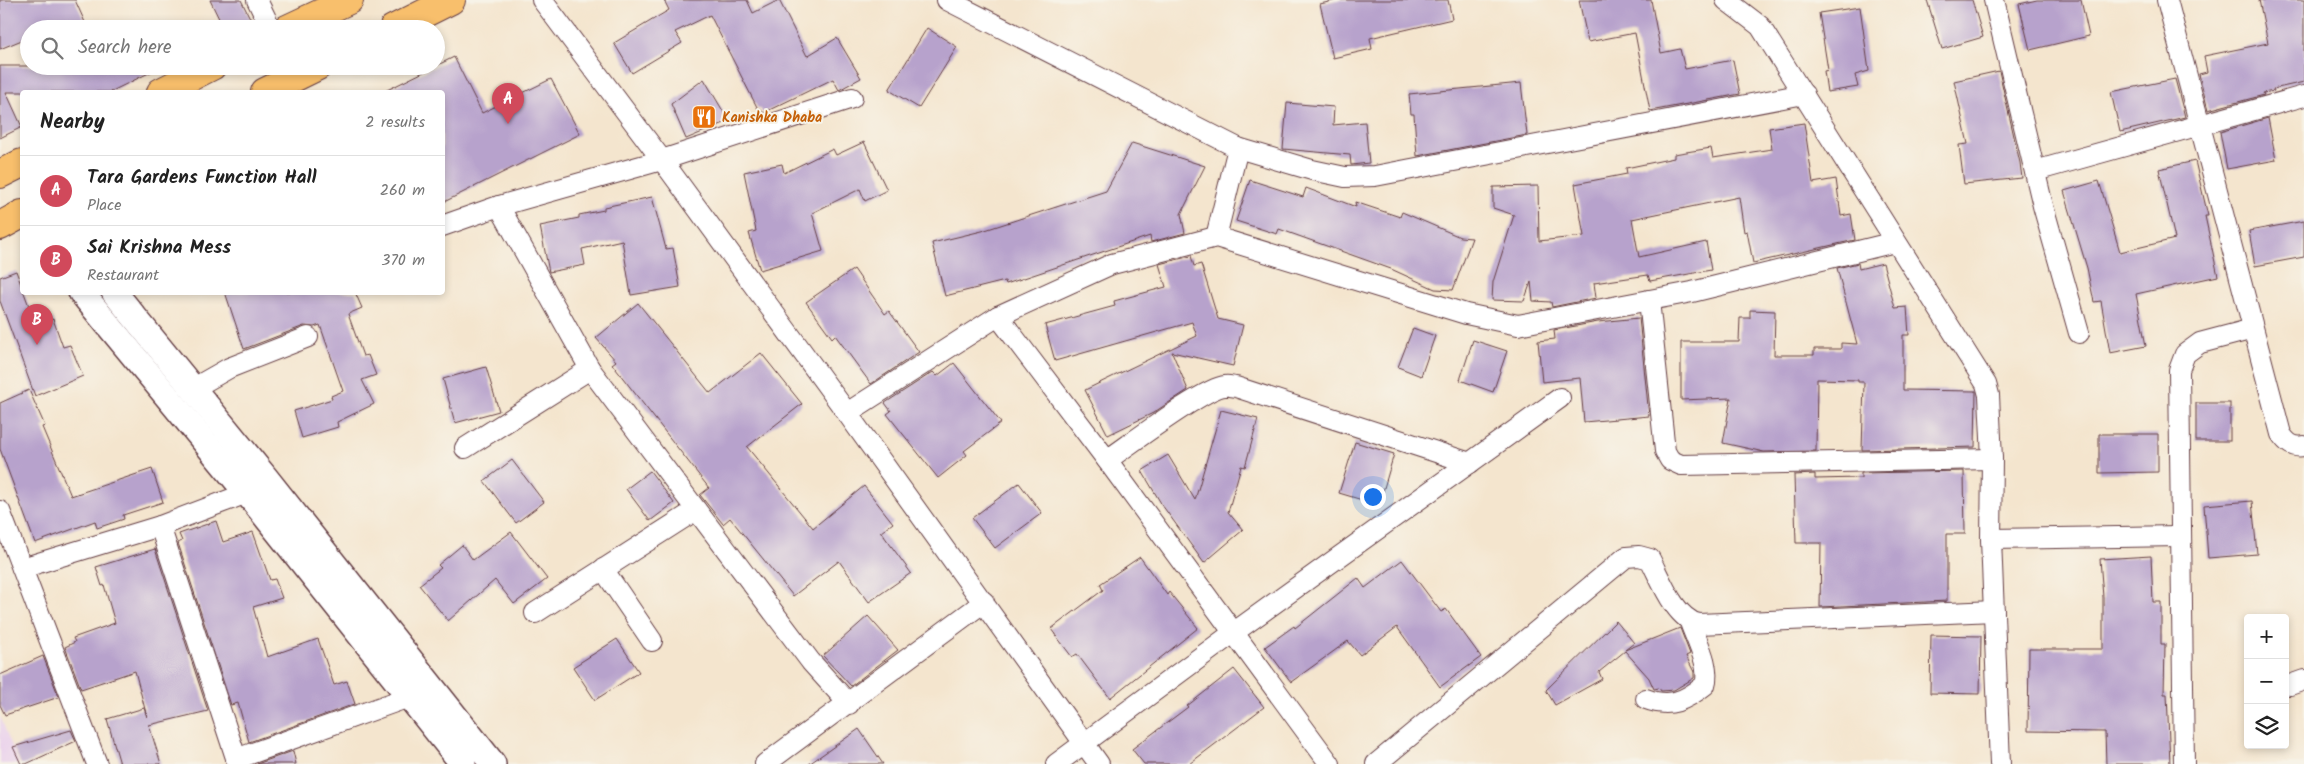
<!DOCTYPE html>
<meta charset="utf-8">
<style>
body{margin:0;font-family:Kalam,sans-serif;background:#f2f2f2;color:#222}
.controls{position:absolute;right:15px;bottom:15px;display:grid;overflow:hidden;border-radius:5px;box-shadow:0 2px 8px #0003}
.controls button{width:45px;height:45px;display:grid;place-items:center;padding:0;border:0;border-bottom:1px solid #e0e0e0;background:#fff;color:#222;font:25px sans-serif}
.you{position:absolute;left:1372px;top:496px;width:18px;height:18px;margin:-12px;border:4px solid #fff;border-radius:50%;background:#1a73e8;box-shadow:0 0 0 8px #1a73e833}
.badge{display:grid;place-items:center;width:32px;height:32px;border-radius:50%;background:#d1495b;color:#fff;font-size:16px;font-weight:700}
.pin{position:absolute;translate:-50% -41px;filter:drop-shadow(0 1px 2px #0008)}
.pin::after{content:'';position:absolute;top:26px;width:18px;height:15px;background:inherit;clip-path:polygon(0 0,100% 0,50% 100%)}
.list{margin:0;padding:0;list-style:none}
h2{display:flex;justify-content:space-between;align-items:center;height:65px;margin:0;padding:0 20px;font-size:21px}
h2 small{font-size:16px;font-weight:400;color:#767676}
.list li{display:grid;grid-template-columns:32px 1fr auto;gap:15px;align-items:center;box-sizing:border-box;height:70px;padding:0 20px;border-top:1px solid #e0e0e0}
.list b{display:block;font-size:19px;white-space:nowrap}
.list p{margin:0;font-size:16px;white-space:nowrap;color:#767676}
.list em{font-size:16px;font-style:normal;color:#767676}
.icon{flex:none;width:28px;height:28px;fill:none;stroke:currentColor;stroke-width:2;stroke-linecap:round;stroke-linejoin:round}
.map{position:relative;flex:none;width:2304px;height:764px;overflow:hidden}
.search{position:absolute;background:#fff;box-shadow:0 2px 8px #0003;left:20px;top:20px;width:425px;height:55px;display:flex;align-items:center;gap:12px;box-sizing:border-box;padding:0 18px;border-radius:28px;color:#767676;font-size:19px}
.panel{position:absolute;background:#fff;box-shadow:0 2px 8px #0003;left:20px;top:90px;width:425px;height:205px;border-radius:5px}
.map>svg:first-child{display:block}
.built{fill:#ead1ec}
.building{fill:#b7a2cc}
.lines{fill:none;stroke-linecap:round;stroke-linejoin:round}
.minor-casing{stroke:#643d43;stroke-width:22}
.tertiary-casing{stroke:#643d43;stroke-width:28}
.primary-casing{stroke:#643d43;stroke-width:30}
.minor{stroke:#fff;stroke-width:20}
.tertiary{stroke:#fff;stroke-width:25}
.primary{stroke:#f8bf6c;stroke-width:28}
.labels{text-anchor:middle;stroke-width:4;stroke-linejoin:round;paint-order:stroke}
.food-label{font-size:14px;font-weight:bold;fill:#c56008;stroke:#f7f3e8;text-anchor:start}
</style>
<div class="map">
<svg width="2304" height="764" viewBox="0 0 2304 764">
<rect width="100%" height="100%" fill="#f7f3e8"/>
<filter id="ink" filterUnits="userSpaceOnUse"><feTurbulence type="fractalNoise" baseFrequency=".02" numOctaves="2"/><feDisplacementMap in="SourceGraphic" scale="10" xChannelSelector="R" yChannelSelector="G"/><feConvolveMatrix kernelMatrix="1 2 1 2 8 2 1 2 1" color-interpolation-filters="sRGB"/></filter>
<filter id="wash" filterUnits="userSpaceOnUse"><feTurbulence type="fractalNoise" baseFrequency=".0096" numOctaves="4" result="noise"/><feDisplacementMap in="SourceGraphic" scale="20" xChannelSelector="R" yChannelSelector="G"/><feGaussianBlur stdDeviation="1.12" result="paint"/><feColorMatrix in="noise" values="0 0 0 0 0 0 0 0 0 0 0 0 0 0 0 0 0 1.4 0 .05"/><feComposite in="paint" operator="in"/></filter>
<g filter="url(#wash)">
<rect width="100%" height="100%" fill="#f4e5ce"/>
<!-- built -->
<polygon class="built" points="0,716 19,764 0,764"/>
<g id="blocks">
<!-- building -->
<g class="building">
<polygon points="0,0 75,0 88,29 29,29 29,37 0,49"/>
<polygon points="210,0 241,0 251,20 232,29 224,29"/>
<polygon points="664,0 747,0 753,13 779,0 807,56 837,38 861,78 839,90 833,79 763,113 760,108 758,109 710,15 675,32 682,43 632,73 614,43 669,10"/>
<polygon points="1337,0 1448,0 1452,19 1370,38 1372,49 1333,58 1320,4"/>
<polygon points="1579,0 1651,0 1661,53 1680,49 1685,69 1733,60 1740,94 1650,111 1635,33 1588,42"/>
<polygon points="1927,0 1972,0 1983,37 1942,49"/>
<polygon points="2037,0 2081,0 2089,36 2030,50 2019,4"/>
<polygon points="2259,0 2304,0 2304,82 2273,89 2274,91 2263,93 2264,95 2208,110 2199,74 2207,72 2204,56 2268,43"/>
<polygon points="1860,7 1869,71 1855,75 1858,87 1827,92 1824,71 1828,70 1819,13"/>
<polygon points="927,28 957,47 919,108 889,90"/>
<polygon points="454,57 482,113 551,79 580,134 442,203 442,92 383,92"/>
<polygon points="0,66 163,66 110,92 6,92 22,127 0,138"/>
<polygon points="1999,71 2020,163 2022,178 1964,184 1959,145 1968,144 1954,81"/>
<polygon points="704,79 729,121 686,139 671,104"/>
<polygon points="2175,79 2185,117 2120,132 2111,92"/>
<polygon points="1521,83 1527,135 1417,156 1414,114 1411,114 1409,94"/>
<polygon points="1287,103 1334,107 1333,125 1365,122 1369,163 1351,165 1350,155 1283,149"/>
<polygon points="2268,118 2276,160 2227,169 2220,132"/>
<polygon points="1804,123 1813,183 1836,179 1841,216 1851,214 1855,240 1753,263 1747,231 1744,232 1739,197 1632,219 1639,257 1706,242 1711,270 1650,281 1648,275 1594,283 1596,298 1552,307 1551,302 1533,301 1531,282 1524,301 1492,300 1493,282 1514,215 1493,208 1493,187 1538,186 1539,241 1584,236 1575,184 1627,174 1626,168 1674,158 1674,154 1711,148 1713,158 1772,149 1769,128"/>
<polygon points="864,142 887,190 865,201 860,189 812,213 823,251 760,270 749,233 756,231 744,172 782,164 784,173 833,149 836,155"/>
<polygon points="1132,143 1205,166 1181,214 1185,233 1151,242 1150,236 1006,284 1005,281 945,296 932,243 982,231 1106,191"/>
<polygon points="2195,161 2208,216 2205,216 2218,276 2136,294 2146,346 2110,353 2101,301 2094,302 2087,268 2064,191 2099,181 2120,252 2175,239 2159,169"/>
<polygon points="1250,180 1303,197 1306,188 1356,207 1355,202 1400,217 1402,212 1460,237 1472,238 1453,290 1435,289 1391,269 1279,229 1277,234 1236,221"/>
<polygon points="652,197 666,249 673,248 680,287 631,295 622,240 582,249 585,265 549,272 540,226 579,218 579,215 604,210 604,207"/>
<polygon points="2304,221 2304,257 2255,266 2249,231"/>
<polygon points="1191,256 1194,266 1201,264 1218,319 1243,325 1233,366 1172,352 1188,390 1153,413 1108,435 1085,390 1197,336 1192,322 1055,361 1045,325 1115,306 1114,301 1166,287 1159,264"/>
<polygon points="1858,263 1859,269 1883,263 1895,308 1907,307 1909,335 1903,335 1903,390 1976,391 1975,447 1862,450 1864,382 1858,382 1858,380 1817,379 1816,451 1764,452 1723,443 1731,398 1681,400 1681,342 1739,342 1740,318 1750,318 1750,310 1775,311 1774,355 1814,355 1814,349 1841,349 1841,343 1857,344 1837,268"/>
<polygon points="854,269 885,314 889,311 919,352 871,384 835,335 832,338 806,302"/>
<polygon points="16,271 36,325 53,319 63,347 70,345 83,376 35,396 0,301 0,277"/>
<polygon points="225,292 355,292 362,308 348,314 363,356 368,355 376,375 362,380 374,404 337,422 338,427 302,438 294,411 332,399 331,396 343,391 320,325 314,327 304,326 244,349"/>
<polygon points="638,303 710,393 761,353 802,404 747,447 813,528 864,486 893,523 881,532 911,573 869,602 839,561 793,596 730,518 723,524 700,495 709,488 612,364 616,361 596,338"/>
<polygon points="1639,318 1649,416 1584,422 1580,378 1542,382 1538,341 1555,339 1554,330 1598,322"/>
<polygon points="1413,328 1435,336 1421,376 1398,367"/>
<polygon points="1473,340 1507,351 1493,392 1460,380"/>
<polygon points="954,363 1001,423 964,451 967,455 938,478 887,414 891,411 885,403 933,372 937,376"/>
<polygon points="486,367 499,411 455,423 443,379"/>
<polygon points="29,390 45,426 42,427 71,496 152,469 163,502 123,515 124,519 97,528 95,521 35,543 0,449 0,403"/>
<rect x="2196" y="403" width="34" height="38"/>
<polygon points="1221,410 1258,419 1245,467 1241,466 1228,512 1243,530 1204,563 1162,505 1142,471 1168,455 1195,500"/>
<polygon points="2099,434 2158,434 2158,472 2099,473"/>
<polygon points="1355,442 1394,454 1379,505 1339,493"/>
<polygon points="512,460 544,502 516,523 484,481"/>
<polygon points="650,471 674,503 650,521 626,489"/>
<polygon points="1964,471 1965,534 1947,534 1947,601 1820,607 1821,543 1796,543 1794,475 1815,474 1815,479 1861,478 1861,473"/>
<polygon points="1019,483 1042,513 995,548 972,518"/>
<polygon points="2252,501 2257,554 2208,558 2204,505"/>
<polygon points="216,521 223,542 253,532 270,580 275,579 282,598 253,607 267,657 318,639 334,685 347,681 355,704 249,742 238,703 231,705 178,543 182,541 179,534"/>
<polygon points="511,532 547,579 514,604 495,580 448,621 419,585 441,568 438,565 462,545 473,560"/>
<polygon points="155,549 208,711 149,725 161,764 120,764 107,719 144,708 147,717 135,671 81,689 65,647 75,642 73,638 115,623 104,585 102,586 96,567"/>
<polygon points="2151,556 2153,602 2161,602 2161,644 2165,644 2164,694 2167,694 2170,764 2106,764 2105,732 2028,731 2029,649 2103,649 2103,597 2100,559"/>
<polygon points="1140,557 1167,595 1169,592 1198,628 1110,698 1077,654 1072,657 1051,629 1103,590 1100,584"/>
<polygon points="1402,560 1441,612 1446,609 1481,657 1440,687 1397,627 1360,655 1348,641 1291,682 1265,647 1294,626 1295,628 1358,578 1365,588"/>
<polygon points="868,616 898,650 851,686 823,656"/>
<polygon points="1616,621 1634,643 1625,650 1680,628 1690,654 1686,656 1694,672 1694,678 1674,690 1661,691 1659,688 1654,689 1649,678 1625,651 1599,672 1602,679 1555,705 1546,690"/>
<polygon points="1931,635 1981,636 1980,694 1930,693"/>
<polygon points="617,639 639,672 595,700 573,667"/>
<polygon points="43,656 59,697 5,715 0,705 0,675"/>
<polygon points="1234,669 1264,707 1189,764 1144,764 1132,749 1188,707 1187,706"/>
<polygon points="859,729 883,764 809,764"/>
<polygon points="71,730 76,741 26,764 21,764 13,747"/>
<polygon points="293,751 296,764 257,764"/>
</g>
</g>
</g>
<g filter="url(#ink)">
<use href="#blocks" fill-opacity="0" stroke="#643d43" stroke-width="1"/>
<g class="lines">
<defs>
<g id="minor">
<polyline points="257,0 271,29"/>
<polyline points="542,0 662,160 847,413 1099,764"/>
<polyline points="947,0 1238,148 1312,170 1345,177 1375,176 1804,94"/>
<polyline points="1726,0 1760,26 1986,384 1989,395 1992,459 1991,539 2000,764"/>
<polyline points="1994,0 2043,206 2079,333"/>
<path d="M2167 0 2281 434C2287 443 2293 448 2304 446"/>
<polyline points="2035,171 2304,96"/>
<polyline points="499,206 590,369 811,662 849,704"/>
<polyline points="442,226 499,206 662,160 852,98"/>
<polyline points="1216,237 1238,148"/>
<polyline points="1649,300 1665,451 1670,460 1681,465 1992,459"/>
<polyline points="998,316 1107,460 1330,764"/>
<polyline points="192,389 229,368 308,337"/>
<polyline points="847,413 998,316 1112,264 1216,237 1466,314 1518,325 1692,292 1895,242"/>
<polyline points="465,448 590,369"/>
<path d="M1107 460C1128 446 1205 387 1225 386 1228 385 1233 387 1236 387L1470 463"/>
<polyline points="0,511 97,764"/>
<polyline points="1991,539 2180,536"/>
<polyline points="22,568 160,526"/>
<polyline points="603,569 652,641"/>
<polyline points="535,613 696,510"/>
<polyline points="2290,685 2304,680"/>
<path d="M1646 699C1670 708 1685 701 1705 685 1711 666 1696 640 1690 622"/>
<polyline points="236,759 409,697"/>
<polyline points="238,764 160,526 247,493"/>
<polyline points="765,764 984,602"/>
<polyline points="1056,764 1233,633 1560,398"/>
<path d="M1376 764 1626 557 1639 556 1650 559C1661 580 1675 619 1699 624L1994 611"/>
<polyline points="2184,764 2179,370 2185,354 2200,343 2253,329"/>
</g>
<g id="tertiary">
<polyline points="81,292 247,493 463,764"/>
<polyline points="114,292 265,477 493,764"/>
</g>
<g id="primary">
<polyline points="287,29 349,0"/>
<polyline points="393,29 451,0"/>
<polyline points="161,92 212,66"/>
<polyline points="265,92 318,66"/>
<polyline points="0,174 22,163"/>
<polyline points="0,226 22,214"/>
</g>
</defs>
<!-- minor casing -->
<use href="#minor" class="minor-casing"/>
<!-- tertiary casing -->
<use href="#tertiary" class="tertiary-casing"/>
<!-- primary casing -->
<use href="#primary" class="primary-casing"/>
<!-- minor -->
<use href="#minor" class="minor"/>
<!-- tertiary -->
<use href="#tertiary" class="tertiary"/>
<!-- primary -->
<use href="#primary" class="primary"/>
</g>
</g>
<!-- icons -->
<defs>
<symbol id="restaurant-square" viewBox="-11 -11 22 22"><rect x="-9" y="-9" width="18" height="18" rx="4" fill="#e8710a" stroke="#f7f3e8"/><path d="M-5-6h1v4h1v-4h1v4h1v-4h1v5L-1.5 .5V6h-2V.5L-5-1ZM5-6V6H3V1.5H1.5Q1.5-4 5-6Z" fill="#fff"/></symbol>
</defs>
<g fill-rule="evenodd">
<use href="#restaurant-square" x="690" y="103" width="28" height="28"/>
</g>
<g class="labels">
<!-- food labels -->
<g class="food-label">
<text x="722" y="122">Kanishka Dhaba</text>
</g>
</g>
</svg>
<div class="controls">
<button>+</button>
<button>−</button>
<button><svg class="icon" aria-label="layers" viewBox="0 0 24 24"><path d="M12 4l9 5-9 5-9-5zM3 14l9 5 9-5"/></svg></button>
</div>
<div class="you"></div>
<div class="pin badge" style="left:508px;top:124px">A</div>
<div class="pin badge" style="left:37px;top:345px">B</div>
<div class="search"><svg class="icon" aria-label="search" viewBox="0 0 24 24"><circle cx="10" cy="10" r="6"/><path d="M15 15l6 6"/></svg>Search here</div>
<section class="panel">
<h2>Nearby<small>2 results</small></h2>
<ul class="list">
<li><span class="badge">A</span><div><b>Tara Gardens Function Hall</b><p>Place</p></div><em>260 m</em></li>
<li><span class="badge">B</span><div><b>Sai Krishna Mess</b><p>Restaurant</p></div><em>370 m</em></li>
</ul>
</section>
</div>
